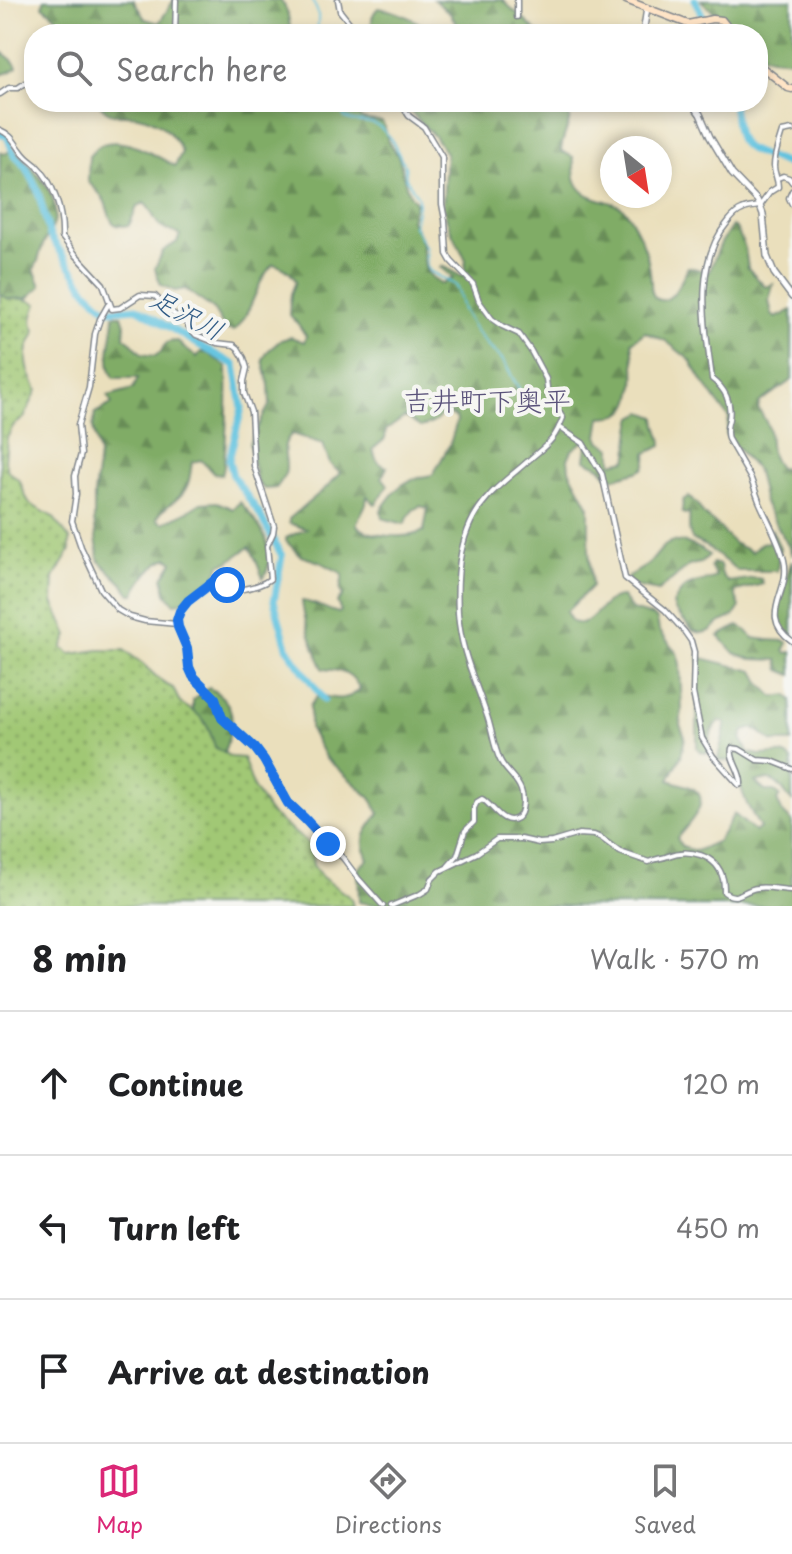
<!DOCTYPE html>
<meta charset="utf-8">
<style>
body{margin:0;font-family:"Playpen Sans","Klee One",sans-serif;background:#f6f6f6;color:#202124}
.compass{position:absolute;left:600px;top:136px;width:72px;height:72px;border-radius:50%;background:#fff;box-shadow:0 4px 12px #0003;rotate:150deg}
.stop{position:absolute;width:24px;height:24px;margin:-18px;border:6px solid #1a73e8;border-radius:50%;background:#fff}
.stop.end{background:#1a73e8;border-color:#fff;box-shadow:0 2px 8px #0008}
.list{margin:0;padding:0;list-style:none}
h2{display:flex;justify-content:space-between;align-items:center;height:104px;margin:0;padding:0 32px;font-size:34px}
h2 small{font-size:26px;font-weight:400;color:#757577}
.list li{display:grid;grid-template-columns:52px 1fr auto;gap:24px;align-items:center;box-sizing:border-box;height:144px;padding:0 32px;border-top:2px solid #e0e0e0}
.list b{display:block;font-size:30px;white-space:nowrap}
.list em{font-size:26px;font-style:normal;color:#757577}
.icon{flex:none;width:44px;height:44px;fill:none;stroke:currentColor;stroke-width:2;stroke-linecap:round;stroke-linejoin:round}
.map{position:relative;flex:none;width:792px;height:906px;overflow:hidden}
.search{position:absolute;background:#fff;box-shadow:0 4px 12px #0003;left:24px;right:24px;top:24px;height:88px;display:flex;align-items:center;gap:20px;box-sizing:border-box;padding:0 28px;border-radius:32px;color:#757577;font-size:30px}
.sheet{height:536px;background:#fff}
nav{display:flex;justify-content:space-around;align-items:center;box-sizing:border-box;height:112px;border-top:2px solid #e0e0e0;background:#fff;font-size:22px;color:#757577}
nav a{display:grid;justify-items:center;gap:4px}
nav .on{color:#db2777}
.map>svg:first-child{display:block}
.grass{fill:url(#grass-dots);stroke:#5e7c69;stroke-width:2}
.forest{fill:url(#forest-firs);stroke:#4e6e62;stroke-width:2;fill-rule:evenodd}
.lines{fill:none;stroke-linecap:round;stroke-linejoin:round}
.stream{stroke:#61c2df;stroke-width:2}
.river{stroke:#61c2df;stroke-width:7}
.minor-casing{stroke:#82878d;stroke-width:7}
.tertiary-casing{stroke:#82878d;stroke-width:8}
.secondary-casing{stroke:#82878d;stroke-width:9}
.minor{stroke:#fff;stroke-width:4}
.tertiary{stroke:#fff;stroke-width:5}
.secondary{stroke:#ffe4c6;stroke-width:6}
.route{stroke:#1a73e8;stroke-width:10}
.labels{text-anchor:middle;stroke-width:8;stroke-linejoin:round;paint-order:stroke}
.water-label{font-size:26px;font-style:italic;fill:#305b85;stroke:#f6f6f2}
.quarter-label{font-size:28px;fill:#5a527a;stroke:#f6f6f2}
</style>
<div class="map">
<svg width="792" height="906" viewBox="0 0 792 906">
<defs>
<pattern id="grass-dots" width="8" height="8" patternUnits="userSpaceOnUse" patternTransform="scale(2)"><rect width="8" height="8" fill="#a1c874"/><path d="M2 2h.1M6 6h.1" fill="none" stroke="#82a362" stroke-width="1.8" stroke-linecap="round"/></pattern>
<pattern id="forest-firs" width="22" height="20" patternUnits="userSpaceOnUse" patternTransform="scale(2)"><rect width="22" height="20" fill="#80ac66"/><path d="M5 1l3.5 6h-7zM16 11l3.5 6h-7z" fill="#688c57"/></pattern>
</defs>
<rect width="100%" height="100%" fill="#f6f6f2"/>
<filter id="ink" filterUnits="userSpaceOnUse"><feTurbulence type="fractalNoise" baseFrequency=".0125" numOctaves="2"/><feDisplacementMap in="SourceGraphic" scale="16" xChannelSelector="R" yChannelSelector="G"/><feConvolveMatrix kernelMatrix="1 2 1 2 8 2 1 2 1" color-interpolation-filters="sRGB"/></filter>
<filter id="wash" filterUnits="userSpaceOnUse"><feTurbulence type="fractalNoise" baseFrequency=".006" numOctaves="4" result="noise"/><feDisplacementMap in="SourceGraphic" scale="32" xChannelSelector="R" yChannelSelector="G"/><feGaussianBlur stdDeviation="1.8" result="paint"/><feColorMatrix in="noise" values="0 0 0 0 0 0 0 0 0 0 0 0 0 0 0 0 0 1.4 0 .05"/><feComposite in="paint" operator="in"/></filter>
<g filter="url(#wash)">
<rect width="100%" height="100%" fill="#eadfbc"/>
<!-- grass -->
<path class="grass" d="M0 294C13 300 25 296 37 304 34 312 29 322 35 330 34 338 29 341 28 349 24 364 31 377 37 390L24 418 13 426 7 438 5 461 8 471 20 481 25 495 30 504 53 517 70 539V550L54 578 53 602 68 635 62 648 71 654 99 650H124L143 664 163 683 173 688 180 703 203 717 210 729 215 747 231 757 243 758 254 789 269 812 311 846 313 865 322 877 351 898 353 906H0Z"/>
<!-- forest -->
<g class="forest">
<path d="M44 0H133L145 19 159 23 174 0H280C291 12 287 20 292 34H63C64 21 53 14 43 6Z"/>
<polygon points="434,0 502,0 540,34 446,34 450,33 457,25 450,13"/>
<polygon points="701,0 792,0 792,60 771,58 758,54 758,34 736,34"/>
<path d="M378 8C399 10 419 22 436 34 424 34 392 37 382 34 368 30 370 16 378 8Z"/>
<path d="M0 50C6 57 13 58 17 67L12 71 0 75Z"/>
<path d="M98 102H342L344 108H352L362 119 382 122C386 128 386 133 388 141 391 147 396 152 399 158 404 174 404 190 416 202L411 220C415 228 421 236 422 245 426 266 420 272 442 284L453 278 440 267 442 266 462 277 464 274 466 260 450 229 443 207 446 153 434 136 411 112 409 102H566C576 122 562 131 561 151L573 157C575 165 573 174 576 181 584 202 607 197 623 208 628 213 633 222 636 229 646 246 650 262 651 282 651 288 651 295 657 299 672 307 683 277 688 267L709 272 721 243 732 226 736 228 745 248 748 268 765 287 773 284 769 300 772 315 776 318 792 310V380L760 402 758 408C762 415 768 423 769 431 771 448 768 454 779 468L787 469 792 465V556L789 547 764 503 757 471 726 435 729 418 703 382 690 360 666 341 645 332 632 342C634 360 640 405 620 414 615 417 606 416 601 417L598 436 600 441 612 448V463L627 460C630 446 629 430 634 417L643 412 656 417C656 429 663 437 662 446L646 453C648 472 640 471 625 475 620 476 615 478 610 479L600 467 585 460 587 445 585 440 572 450 568 459 569 470 589 507V550L592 586 566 612 572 622 582 624C599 616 604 597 622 597L632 610 654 617 657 619 659 630 677 653 680 664 682 710 680 725 685 737 681 756 669 780C676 783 689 785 694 789 713 802 686 826 677 838L682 847 696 851 718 841 734 814 755 832 760 828 747 804 731 761 718 760C719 747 726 734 725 722L720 721C709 731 710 741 707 753L701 752 697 748V681L700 666 698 657 754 671 761 684 774 697 787 695 792 700V742H773L754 728 744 731 741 738 748 752C751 753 758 755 761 755 773 755 783 750 792 760V801C779 788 779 775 755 782L765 791H774L780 796 777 800 782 812 792 822V906H408L405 900C387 906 379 906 359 902L358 869 368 859C358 836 367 832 379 813L371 798 325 757 310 729V706L318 695C334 699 348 702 360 689 350 670 343 671 323 669 314 648 304 623 302 601 314 602 327 610 339 613L341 611 337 602 343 595 340 591 343 575 340 572 320 562 301 556 286 541V538L306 529 289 523V519L328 486 340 473 330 464 323 444 292 434C279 446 287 455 286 469 286 476 280 483 276 488L264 489 257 482 249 443 270 404 269 385 263 360 268 351 281 340 291 337 304 342 306 336 298 324 289 314 291 294 296 281C290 271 284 267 273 264 255 283 253 313 234 331L225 329 213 309 185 289 175 291 161 285 155 269 163 251 177 242 180 235C173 231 165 231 160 226 153 219 152 209 144 203L137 207 129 225C108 229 111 216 105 202 101 194 95 188 88 182L89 156C93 152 97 146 103 144 124 136 157 156 175 166L182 152C173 133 159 120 138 116 120 113 110 120 98 102ZM442 412 456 417 457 421 450 444 434 473 432 475C404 479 397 486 381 510L382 518 404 524 413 510 420 506 428 508 424 531C409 539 368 538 357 525V522L366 504 367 496 375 504 377 503 388 485 382 477 387 467C377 463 375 459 373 449L385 439 386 430 405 417 420 427C430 425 438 422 442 412Z"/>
<path d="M14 148C31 168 62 193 54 223 52 231 46 237 43 245 39 254 40 260 34 269L41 286 28 298 9 299 0 294V152L5 154Z"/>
<path d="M114 315H122L125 324 124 337 132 343 142 354 155 356 161 352C165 342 168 341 178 341L185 349 197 357 201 352 209 354 227 367C228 395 227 422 225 450 224 459 225 466 222 475L213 473 201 460 192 462C190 474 190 486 181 495 173 504 162 507 157 519L163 523 188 511 201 503 217 502 233 509 240 502C258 522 281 551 263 578 258 567 256 556 249 547L228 562 220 564 214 581 194 591 182 602 174 603 166 593 163 578 173 562 168 558C151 564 143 578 134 594H131L123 584 99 561 94 520V495L99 455 93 428 95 413 112 404 108 396 133 389 138 378H114C103 360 114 334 114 315Z"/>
<path d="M689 497 697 504 704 515 719 527 733 543 752 552 761 543 769 542 772 530 780 548 777 571H738L707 547 692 539C686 528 691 522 689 513L684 514 682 512 683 500Z"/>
<path d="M671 542C685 541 698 546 709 555L701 563 690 565 658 591 629 585 627 580 628 577 649 564 663 547Z"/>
<path d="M792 561V638C787 634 781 630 779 624 776 615 788 571 792 561Z"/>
<path d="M713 563 720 565 722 575 728 582 755 578 761 579 763 584 736 591 735 594 740 607 734 616 719 623 710 631 702 633 693 631 675 610 673 604C686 580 692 585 714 578L716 576 710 567Z"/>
<path d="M738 626 747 631 753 638C764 640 774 641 785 641L788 643 784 651 787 653 792 652V675L780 670 778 660 751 659 734 653 719 636Z"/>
<path d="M209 688C241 705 232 726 224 753L215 747C210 732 207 720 193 711V700Z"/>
</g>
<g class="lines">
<!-- stream -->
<g class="stream">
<path d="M311 0C323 17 316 18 318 34"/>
<polyline points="337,102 345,118 353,121 372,123 380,127 390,137 405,166 406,178 418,197 418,204 414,226 426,248 427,267 431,272 455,285 459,293 463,310 475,330 489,347 502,359 531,410"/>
</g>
<!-- river -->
<g class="river">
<polyline points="695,0 712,34"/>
<path d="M732 102C736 113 734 129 740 140 750 157 777 156 792 167"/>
<polyline points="0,133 7,136 14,155 26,167 37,188 50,236 87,291 107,310 137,308 197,344 235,365 242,408 229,460 233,476 259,513 282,556 274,601 288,650 324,700"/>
</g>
</g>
</g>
<g filter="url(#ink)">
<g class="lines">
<defs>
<g id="minor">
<polyline points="338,0 340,11 352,26 371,29 374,34"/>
<polyline points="517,17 517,0"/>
<polyline points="175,34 176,0"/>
<polyline points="0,94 9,88 18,88 34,77"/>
<path d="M397 102 402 105 409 116 424 127 442 157V204L445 220 447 254 451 261 473 284 479 301 492 319 502 326 519 334 531 351 546 379 548 395 563 418C553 443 547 444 529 460 516 472 499 484 488 497 459 528 456 573 458 613 461 652 474 677 486 713 492 728 493 745 500 760 505 771 517 778 521 790 524 798 524 813 517 818 503 827 492 804 482 799L477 802 474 808V822L465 831 457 856 448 866"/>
<path d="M0 130C12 135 14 142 22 152 26 158 31 161 36 165 54 182 63 213 62 237L76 255 103 284 112 309 120 308 140 295 155 296 171 312 185 322 196 335 217 343 234 345 238 348 244 358 247 368 244 381V393L251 412 254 466 274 526 273 533 267 546 270 579C259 588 242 588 228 593L226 580 218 578 188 601 180 611 177 620 178 627 187 648 189 667 193 676 215 698 222 718 255 748 264 760 288 803 305 819 323 840 343 858 358 878 383 906"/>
<path d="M792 130 782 132C779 142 774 155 774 166 774 174 778 178 778 187L770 192 760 206C754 207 747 207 742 210 736 212 732 217 728 222 692 264 706 329 712 379 725 388 732 403 729 419 727 427 726 431 728 439L751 479 759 501C767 520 779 540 784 560 792 592 756 615 792 641"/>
<polyline points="778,178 783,176 789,178 792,182"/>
<polyline points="792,191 789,198 792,204"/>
<polyline points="108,305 100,319 95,334 89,387 78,425 81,454 75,476 76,494 72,521 81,547 101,590 118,610 130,617 145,621 177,624"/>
<path d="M559 427 583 443 602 474 625 578 665 610 684 631 691 641 694 652 693 693 702 738 713 756 739 785 741 784C742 771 729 760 732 748L739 749 757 760 772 761 792 769"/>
<path d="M391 906 420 894 428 889 432 879 440 871 477 853 497 839H521L539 843 552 842 579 834 594 835 601 838 620 852 649 862C656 858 661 859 668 856 688 848 717 854 723 879 724 883 724 888 724 892 738 902 742 890 757 888 767 886 781 890 792 890"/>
</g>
<g id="tertiary">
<polyline points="643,34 647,8"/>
<polyline points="691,102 700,114 710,137 732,174 757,200 760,206 763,214 767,256 774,273 792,297"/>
</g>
<g id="secondary">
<polyline points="626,0 688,24 712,19 722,20 733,34"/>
<polyline points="758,64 788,88 792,89"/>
</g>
</defs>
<!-- minor casing -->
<use href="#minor" class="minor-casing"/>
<!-- tertiary casing -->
<use href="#tertiary" class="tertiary-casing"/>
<!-- secondary casing -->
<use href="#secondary" class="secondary-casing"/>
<!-- minor -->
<use href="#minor" class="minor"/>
<!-- tertiary -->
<use href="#tertiary" class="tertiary"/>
<!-- secondary -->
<use href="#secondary" class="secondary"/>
</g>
</g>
<g class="lines" filter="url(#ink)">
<!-- route -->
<polyline class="route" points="227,585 226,580 218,578 188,601 180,611 177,620 178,627 187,648 189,667 193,676 215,698 222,718 255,748 264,760 288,803 305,819 328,844"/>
</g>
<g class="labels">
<!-- water labels -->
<g class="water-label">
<text transform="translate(187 315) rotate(28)" y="9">足沢川</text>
</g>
<!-- quarter labels -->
<g class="quarter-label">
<text x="487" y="411">吉井町下奥平</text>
</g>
</g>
</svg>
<svg class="compass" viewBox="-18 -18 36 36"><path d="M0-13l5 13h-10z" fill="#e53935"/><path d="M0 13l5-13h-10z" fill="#757577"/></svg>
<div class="stop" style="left:227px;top:585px"></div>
<div class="stop end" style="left:328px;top:844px"></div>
<div class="search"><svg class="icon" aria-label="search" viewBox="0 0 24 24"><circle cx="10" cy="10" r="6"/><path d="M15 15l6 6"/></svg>Search here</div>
</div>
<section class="sheet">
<h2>8 min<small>Walk · 570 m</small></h2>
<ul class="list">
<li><svg class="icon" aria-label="ahead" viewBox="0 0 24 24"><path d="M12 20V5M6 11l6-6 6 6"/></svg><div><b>Continue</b></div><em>120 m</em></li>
<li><svg class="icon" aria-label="left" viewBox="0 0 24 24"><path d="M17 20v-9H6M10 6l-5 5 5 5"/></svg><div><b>Turn left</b></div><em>450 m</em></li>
<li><svg class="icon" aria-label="arrive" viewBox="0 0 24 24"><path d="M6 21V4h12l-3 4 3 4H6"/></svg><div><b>Arrive at destination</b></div></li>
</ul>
</section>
<nav>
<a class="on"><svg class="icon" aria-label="map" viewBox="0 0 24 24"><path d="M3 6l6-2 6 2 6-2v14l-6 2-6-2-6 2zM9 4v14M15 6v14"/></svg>Map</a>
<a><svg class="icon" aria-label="directions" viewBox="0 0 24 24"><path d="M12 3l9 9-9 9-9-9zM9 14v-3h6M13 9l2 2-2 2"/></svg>Directions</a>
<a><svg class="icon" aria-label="saved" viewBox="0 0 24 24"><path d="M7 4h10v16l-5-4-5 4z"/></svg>Saved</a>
</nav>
